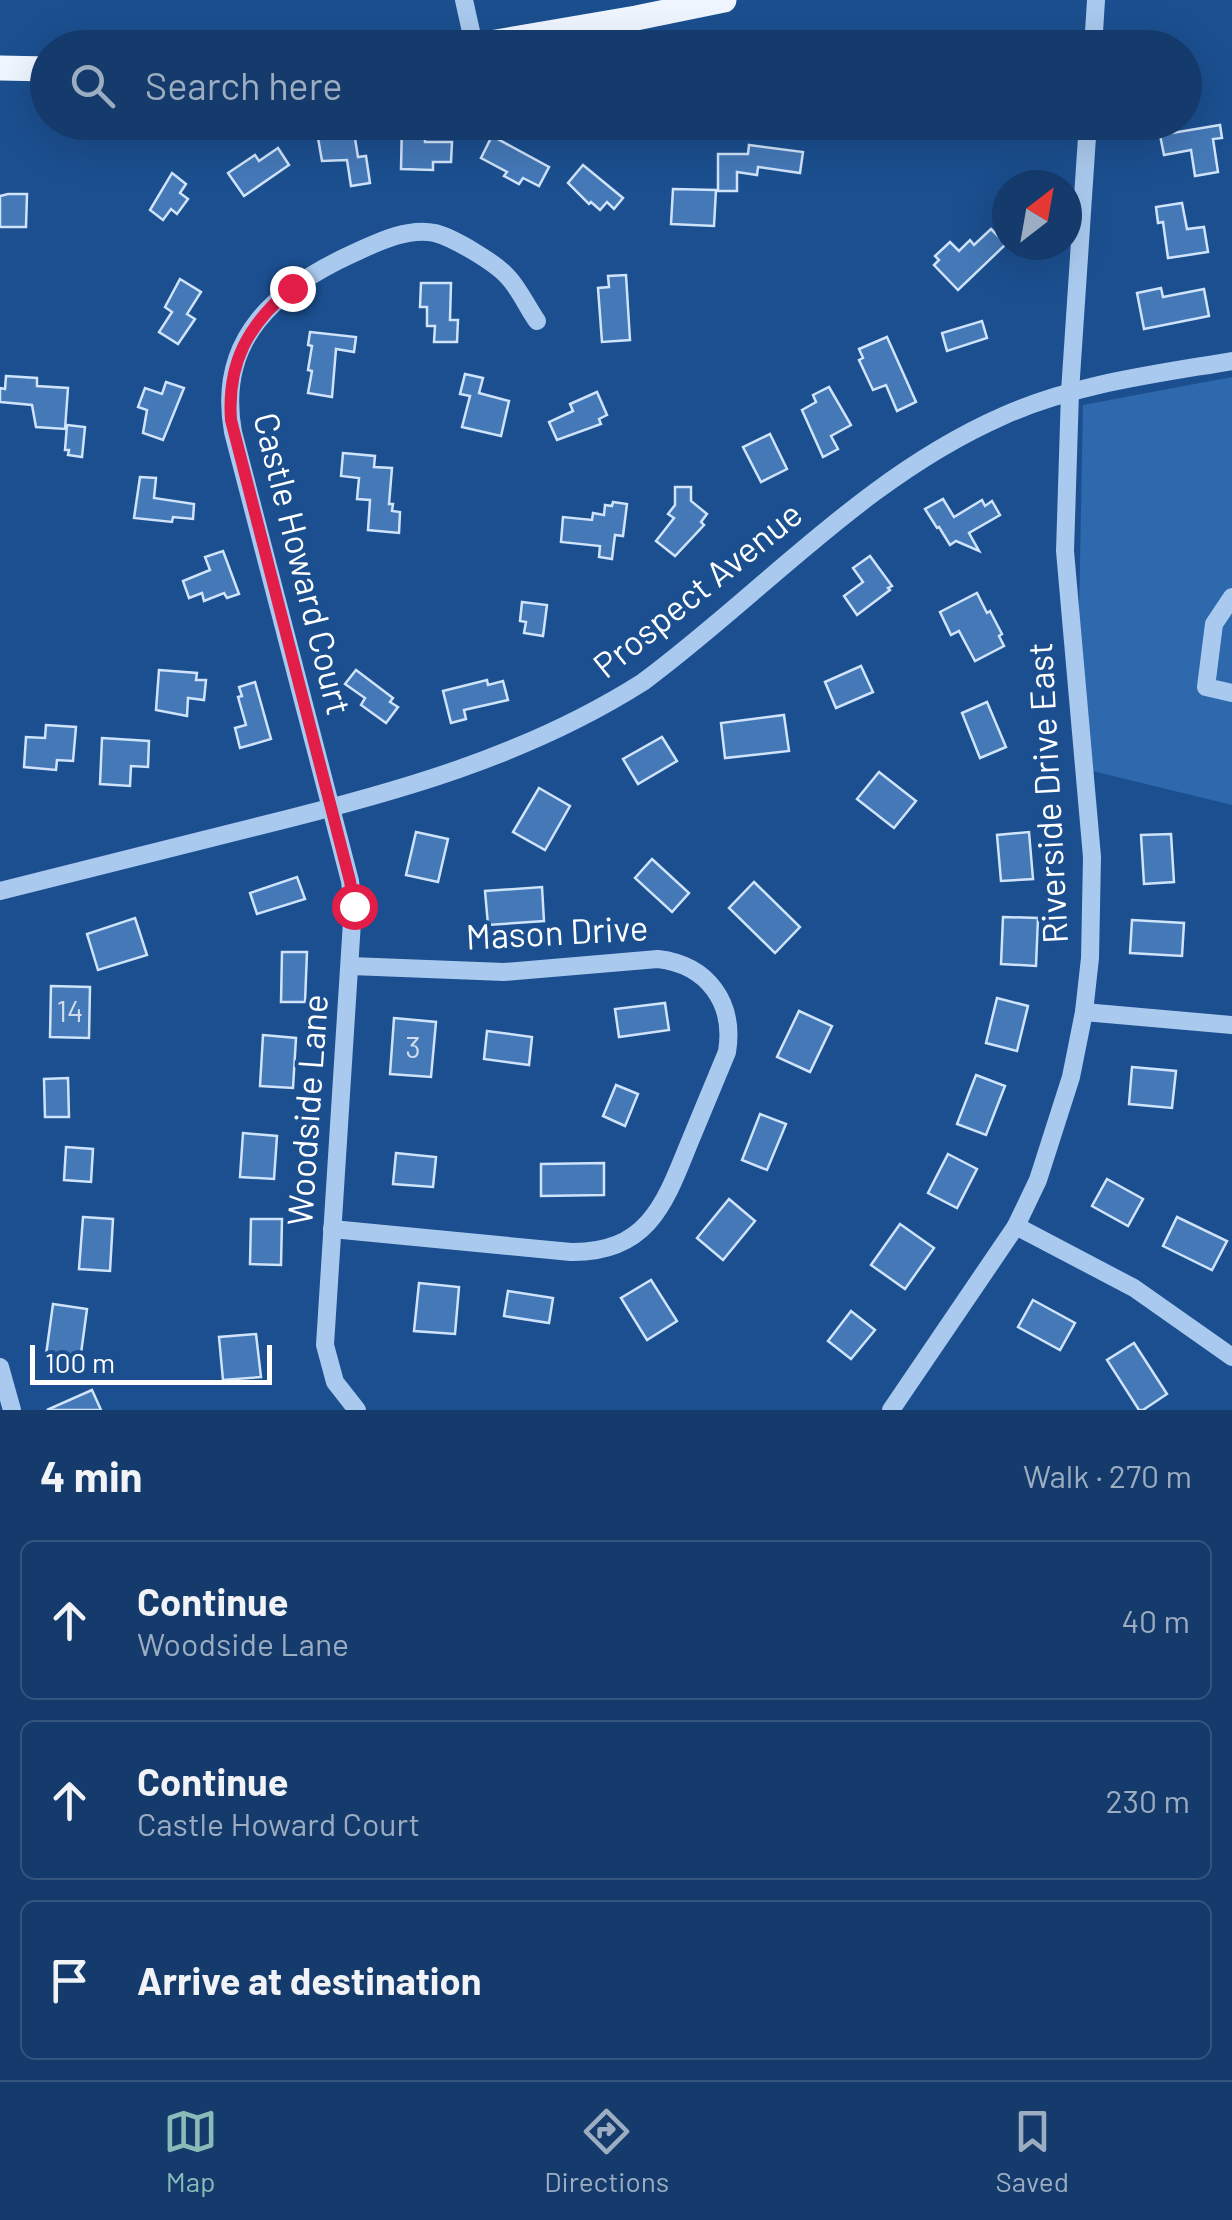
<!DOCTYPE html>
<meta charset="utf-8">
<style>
body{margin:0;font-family:Barlow,sans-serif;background:#214673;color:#f1f3f6}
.compass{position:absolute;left:992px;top:170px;width:90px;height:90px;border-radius:50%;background:#143b6b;box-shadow:0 10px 40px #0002;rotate:31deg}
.scale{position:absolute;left:30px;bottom:25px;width:242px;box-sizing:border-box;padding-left:10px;border:5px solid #fff;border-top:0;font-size:28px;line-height:35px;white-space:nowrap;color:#fff;-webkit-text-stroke:8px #1b4f8f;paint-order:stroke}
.stop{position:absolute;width:30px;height:30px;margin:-22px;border:8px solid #e11d48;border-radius:50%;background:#fff}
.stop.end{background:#e11d48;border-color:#fff;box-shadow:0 2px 10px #0008}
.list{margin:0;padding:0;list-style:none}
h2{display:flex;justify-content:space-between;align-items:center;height:130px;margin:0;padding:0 40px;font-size:42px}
h2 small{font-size:32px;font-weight:400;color:#9dadc1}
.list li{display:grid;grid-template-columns:65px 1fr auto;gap:30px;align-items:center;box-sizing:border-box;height:160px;margin:0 20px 20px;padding:0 20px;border:2px solid #33557e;border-radius:15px}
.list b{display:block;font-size:38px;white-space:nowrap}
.list p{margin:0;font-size:32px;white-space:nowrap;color:#9dadc1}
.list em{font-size:32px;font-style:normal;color:#9dadc1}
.icon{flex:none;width:55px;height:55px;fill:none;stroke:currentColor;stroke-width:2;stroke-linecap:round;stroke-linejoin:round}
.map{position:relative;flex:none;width:1232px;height:1410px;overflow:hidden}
.search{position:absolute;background:#143b6b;box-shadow:0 10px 40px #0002;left:30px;right:30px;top:30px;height:110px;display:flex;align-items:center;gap:25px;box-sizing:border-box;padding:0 35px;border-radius:55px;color:#9dadc1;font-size:38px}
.sheet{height:670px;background:#143b6b}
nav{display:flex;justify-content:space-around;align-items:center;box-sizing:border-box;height:140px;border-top:2px solid #33557e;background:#143b6b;font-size:28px;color:#9dadc1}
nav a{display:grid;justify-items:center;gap:5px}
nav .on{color:#8bbbb9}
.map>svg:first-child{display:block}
.green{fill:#2e69ad}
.building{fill:#4478b7;stroke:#cfe3fa;stroke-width:2.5}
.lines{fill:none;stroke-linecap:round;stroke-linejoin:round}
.minor{stroke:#a9c9ee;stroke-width:18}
.major{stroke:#f0f6ff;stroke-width:25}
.route{stroke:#e11d48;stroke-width:12}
.labels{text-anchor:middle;stroke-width:8;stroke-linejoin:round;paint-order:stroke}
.number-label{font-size:30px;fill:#d0dded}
.street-label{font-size:35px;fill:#fff;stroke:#1b4f8f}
</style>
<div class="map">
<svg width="1232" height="1410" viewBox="0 0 1232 1410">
<rect width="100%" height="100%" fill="#1b4f8f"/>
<!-- green -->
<polygon class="green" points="1232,377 1232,805 1076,767 1083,405"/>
<!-- building -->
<g class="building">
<polygon points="402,122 414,122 414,132 425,133 425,142 452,142 451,162 433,162 433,170 401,169"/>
<polygon points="1220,125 1222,138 1213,139 1218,172 1195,176 1191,150 1164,155 1160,135"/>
<polygon points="354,132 358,157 366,156 370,183 351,186 347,160 322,161 318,138"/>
<polygon points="492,136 549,167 539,186 523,178 519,184 504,176 507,172 481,158"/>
<polygon points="749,145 803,152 800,173 758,167 757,175 737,172 737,191 718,191 718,154 748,154"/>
<polygon points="278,148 289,165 244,196 228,173 255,155 259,161"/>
<polygon points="583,165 623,198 614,209 607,202 600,210 591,202 589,204 568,183"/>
<polygon points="172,173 186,184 180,193 188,199 177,214 171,209 163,220 150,210"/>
<polygon points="673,189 716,190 714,226 671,224"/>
<polygon points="8,194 27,194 26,227 0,227 0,196"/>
<polygon points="1182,203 1187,229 1204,227 1208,252 1168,258 1163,222 1158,223 1156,207"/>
<polygon points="991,229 1006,244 958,290 934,265 939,260 935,256 950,242 959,251 970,240 974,245"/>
<polygon points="626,275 630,340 602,342 598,288 609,287 608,276"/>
<polygon points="180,279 201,292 187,314 195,319 178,344 159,332 172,312 165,307"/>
<polygon points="421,283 451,283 450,320 458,320 457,342 434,342 435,326 427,326 427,307 420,307"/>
<polygon points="1161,288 1163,297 1204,289 1209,316 1144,329 1137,293"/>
<polygon points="982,321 987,338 947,351 942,333"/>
<polygon points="310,332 356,337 354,352 336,349 332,397 308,393 312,371 308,370 312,346 308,345"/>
<polygon points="887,337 916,402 897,411 886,385 873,390 859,360 863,358 859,349"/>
<polygon points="465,374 483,378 479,393 509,401 501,436 462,427 470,396 460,394"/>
<polygon points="6,376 37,378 37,386 68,388 65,429 36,427 32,405 0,402 0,388 5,389"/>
<polygon points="166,382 184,388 163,440 143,433 147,410 138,407 145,388 162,394"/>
<polygon points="829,387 851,425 831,436 838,449 823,457 802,410 816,402 813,395"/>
<polygon points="597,392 607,415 599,419 601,424 557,440 549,422 573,411 570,404"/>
<polygon points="67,425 85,427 82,457 68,455 69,450 65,450"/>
<polygon points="770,434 787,469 761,482 743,447"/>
<polygon points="343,453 375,456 374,467 392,468 389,504 393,504 392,511 400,512 399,533 368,530 370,500 357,499 359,478 341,476"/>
<polygon points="140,477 156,478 154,498 194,504 193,519 173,517 172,522 134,518"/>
<polygon points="675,487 691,487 691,501 707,514 701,522 704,525 675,556 656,541 674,518 668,514 675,505"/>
<polygon points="943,499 954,517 982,500 985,506 992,501 1000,515 969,533 979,551 956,541 950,545 939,527 937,528 925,509"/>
<polygon points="613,502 627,504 623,536 615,535 612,559 599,557 600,546 561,542 563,517 592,520 593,513 604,515 605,505 612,506"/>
<polygon points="223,551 239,594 227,598 224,593 204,601 202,593 189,598 183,581 210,570 205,557"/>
<polygon points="870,556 892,586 888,588 890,590 857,615 844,596 863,582 853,568"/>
<polygon points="977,593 987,613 990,611 1002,634 999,636 1004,646 975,661 959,631 951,635 940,612"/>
<polygon points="522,602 547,605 543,636 524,633 526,622 520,621"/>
<polygon points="861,666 873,692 836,708 825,682"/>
<polygon points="159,670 197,673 196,680 206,680 204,700 188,698 187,716 156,710"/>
<polygon points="356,670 393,698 390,702 398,707 386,723 361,705 365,698 345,684"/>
<polygon points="487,680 488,685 503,681 508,700 464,710 466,719 451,723 443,691"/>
<polygon points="255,682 271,739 240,748 235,728 246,725 238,697 242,696 239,687"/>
<polygon points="987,702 1006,747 980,758 962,713"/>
<polygon points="784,715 789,751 725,758 721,723"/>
<polygon points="46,725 76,727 73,761 57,760 56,770 24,767 26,737 45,738"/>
<polygon points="662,737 677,761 638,784 623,759"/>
<polygon points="102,738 149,741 148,767 131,766 130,786 100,784"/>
<polygon points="879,772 916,801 894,828 857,799"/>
<polygon points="539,788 570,806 545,850 513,832"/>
<polygon points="416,832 448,839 438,882 406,875"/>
<polygon points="1029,832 1033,879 1001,881 997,835"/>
<polygon points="1171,834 1174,882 1144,884 1141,835"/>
<polygon points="652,859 689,893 672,912 635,878"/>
<polygon points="297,877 305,899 257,914 250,893"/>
<polygon points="754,882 800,927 775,953 729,908"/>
<polygon points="542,887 544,921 488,925 485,891"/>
<polygon points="1003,917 1038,918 1036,966 1001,964"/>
<polygon points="135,918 147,955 98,970 87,934"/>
<polygon points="1132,920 1184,923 1182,956 1130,953"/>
<polygon points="282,952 307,952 305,1002 281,1002"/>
<polygon points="51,986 90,987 89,1038 50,1037"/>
<polygon points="997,998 1028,1006 1017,1051 986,1043"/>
<polygon points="665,1003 669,1030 619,1037 615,1009"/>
<polygon points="799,1011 832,1026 810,1072 777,1057"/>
<polygon points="394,1018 436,1022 431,1077 390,1074"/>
<polygon points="487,1031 532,1037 529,1065 484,1059"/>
<polygon points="263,1035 296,1038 293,1088 260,1086"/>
<polygon points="1132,1067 1176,1071 1172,1108 1129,1104"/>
<polygon points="976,1075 1005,1086 986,1135 957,1124"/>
<polygon points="68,1078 69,1117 45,1117 44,1079"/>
<polygon points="616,1085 638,1094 625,1126 603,1116"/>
<polygon points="760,1114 786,1124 767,1170 742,1160"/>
<polygon points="243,1133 277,1136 274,1179 240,1177"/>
<polygon points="66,1147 93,1149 91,1182 64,1180"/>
<polygon points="396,1153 436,1157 433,1187 393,1184"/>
<polygon points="948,1154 977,1169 957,1208 928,1193"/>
<polygon points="604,1163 604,1195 541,1196 541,1164"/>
<polygon points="1107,1179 1143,1199 1128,1226 1092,1206"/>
<polygon points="729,1199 755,1221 723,1260 697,1238"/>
<polygon points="83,1217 113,1219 110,1271 79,1269"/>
<polygon points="1177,1217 1227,1241 1212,1270 1163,1246"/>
<polygon points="251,1219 282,1219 281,1265 250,1264"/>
<polygon points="900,1224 934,1248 905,1289 871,1265"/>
<polygon points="651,1280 677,1321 647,1340 621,1298"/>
<polygon points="419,1283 459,1287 455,1334 414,1331"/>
<polygon points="508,1291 553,1298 549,1323 504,1316"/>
<polygon points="1033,1300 1075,1323 1060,1350 1018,1327"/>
<polygon points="53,1304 87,1309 80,1361 46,1355"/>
<polygon points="851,1311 875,1330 851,1359 828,1341"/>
<polygon points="256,1334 261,1377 223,1380 219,1337"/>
<polygon points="1134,1343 1167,1394 1143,1410 1139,1410 1107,1360"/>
<polygon points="92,1390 101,1410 47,1410"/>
</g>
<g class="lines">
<!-- minor -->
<g class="minor">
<polyline points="464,0 474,45"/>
<polyline points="1093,48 1096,0"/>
<polyline points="1232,597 1214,624 1206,687 1232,693"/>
<path d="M0 891C86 869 173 848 259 826 393 793 525 757 643 682 763 593 864 477 1003 416 1074 384 1156 374 1232 361"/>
<polyline points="1084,1012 1232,1025"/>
<polyline points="1016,1226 1134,1288 1232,1357"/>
<path d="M332 1229 571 1252C646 1253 664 1206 688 1146 701 1115 714 1083 727 1052 735 1003 708 965 658 959L504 972 351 966"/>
<polyline points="0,1367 12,1410"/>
<path d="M357 1410 335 1382 325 1345 353 906 350 881 233 432C216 338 277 288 354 253 378 242 408 227 435 233 454 238 494 262 507 276 519 288 527 307 537 321"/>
<polyline points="891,1410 1016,1226 1038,1180 1071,1077 1084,1012 1090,958 1092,857 1065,551 1070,392 1088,122"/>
</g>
<!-- major -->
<g class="major">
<polyline points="461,48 636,18 724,0"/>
<polyline points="0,68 48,69"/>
</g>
</g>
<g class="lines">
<!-- route -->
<path class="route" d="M292 288C248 324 227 363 231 420L350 881 354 906"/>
</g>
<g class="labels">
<!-- number labels -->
<g class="number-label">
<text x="70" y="1022">14</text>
<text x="413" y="1058">3</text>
</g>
<!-- street labels -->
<g class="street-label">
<text transform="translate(302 564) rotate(76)" y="12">Castle Howard Court</text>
<text transform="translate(698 590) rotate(-39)" y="12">Prospect Avenue</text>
<text transform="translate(1048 793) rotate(-93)" y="12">Riverside Drive East</text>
<text transform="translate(557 933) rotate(-3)" y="12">Mason Drive</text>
<text transform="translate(308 1110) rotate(-86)" y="12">Woodside Lane</text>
</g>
</g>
</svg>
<svg class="compass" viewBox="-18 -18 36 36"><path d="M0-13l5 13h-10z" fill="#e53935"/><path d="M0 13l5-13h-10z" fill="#9dadc1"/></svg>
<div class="scale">100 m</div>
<div class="stop" style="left:354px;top:906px"></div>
<div class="stop end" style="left:292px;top:288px"></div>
<div class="search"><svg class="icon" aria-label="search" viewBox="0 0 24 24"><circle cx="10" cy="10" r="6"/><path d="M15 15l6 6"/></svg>Search here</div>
</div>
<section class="sheet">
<h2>4 min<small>Walk · 270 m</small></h2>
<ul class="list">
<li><svg class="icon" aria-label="ahead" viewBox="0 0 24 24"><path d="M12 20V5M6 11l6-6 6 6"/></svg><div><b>Continue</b><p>Woodside Lane</p></div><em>40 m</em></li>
<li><svg class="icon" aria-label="ahead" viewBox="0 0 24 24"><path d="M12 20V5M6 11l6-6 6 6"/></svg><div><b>Continue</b><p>Castle Howard Court</p></div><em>230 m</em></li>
<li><svg class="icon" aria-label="arrive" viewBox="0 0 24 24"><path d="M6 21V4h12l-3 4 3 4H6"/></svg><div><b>Arrive at destination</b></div></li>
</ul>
</section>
<nav>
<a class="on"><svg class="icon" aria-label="map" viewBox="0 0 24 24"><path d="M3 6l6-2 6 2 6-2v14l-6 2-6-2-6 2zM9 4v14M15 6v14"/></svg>Map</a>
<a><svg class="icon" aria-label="directions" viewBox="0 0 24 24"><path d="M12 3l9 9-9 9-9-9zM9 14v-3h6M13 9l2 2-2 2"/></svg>Directions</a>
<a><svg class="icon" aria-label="saved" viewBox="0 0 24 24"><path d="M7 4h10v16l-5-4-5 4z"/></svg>Saved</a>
</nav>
